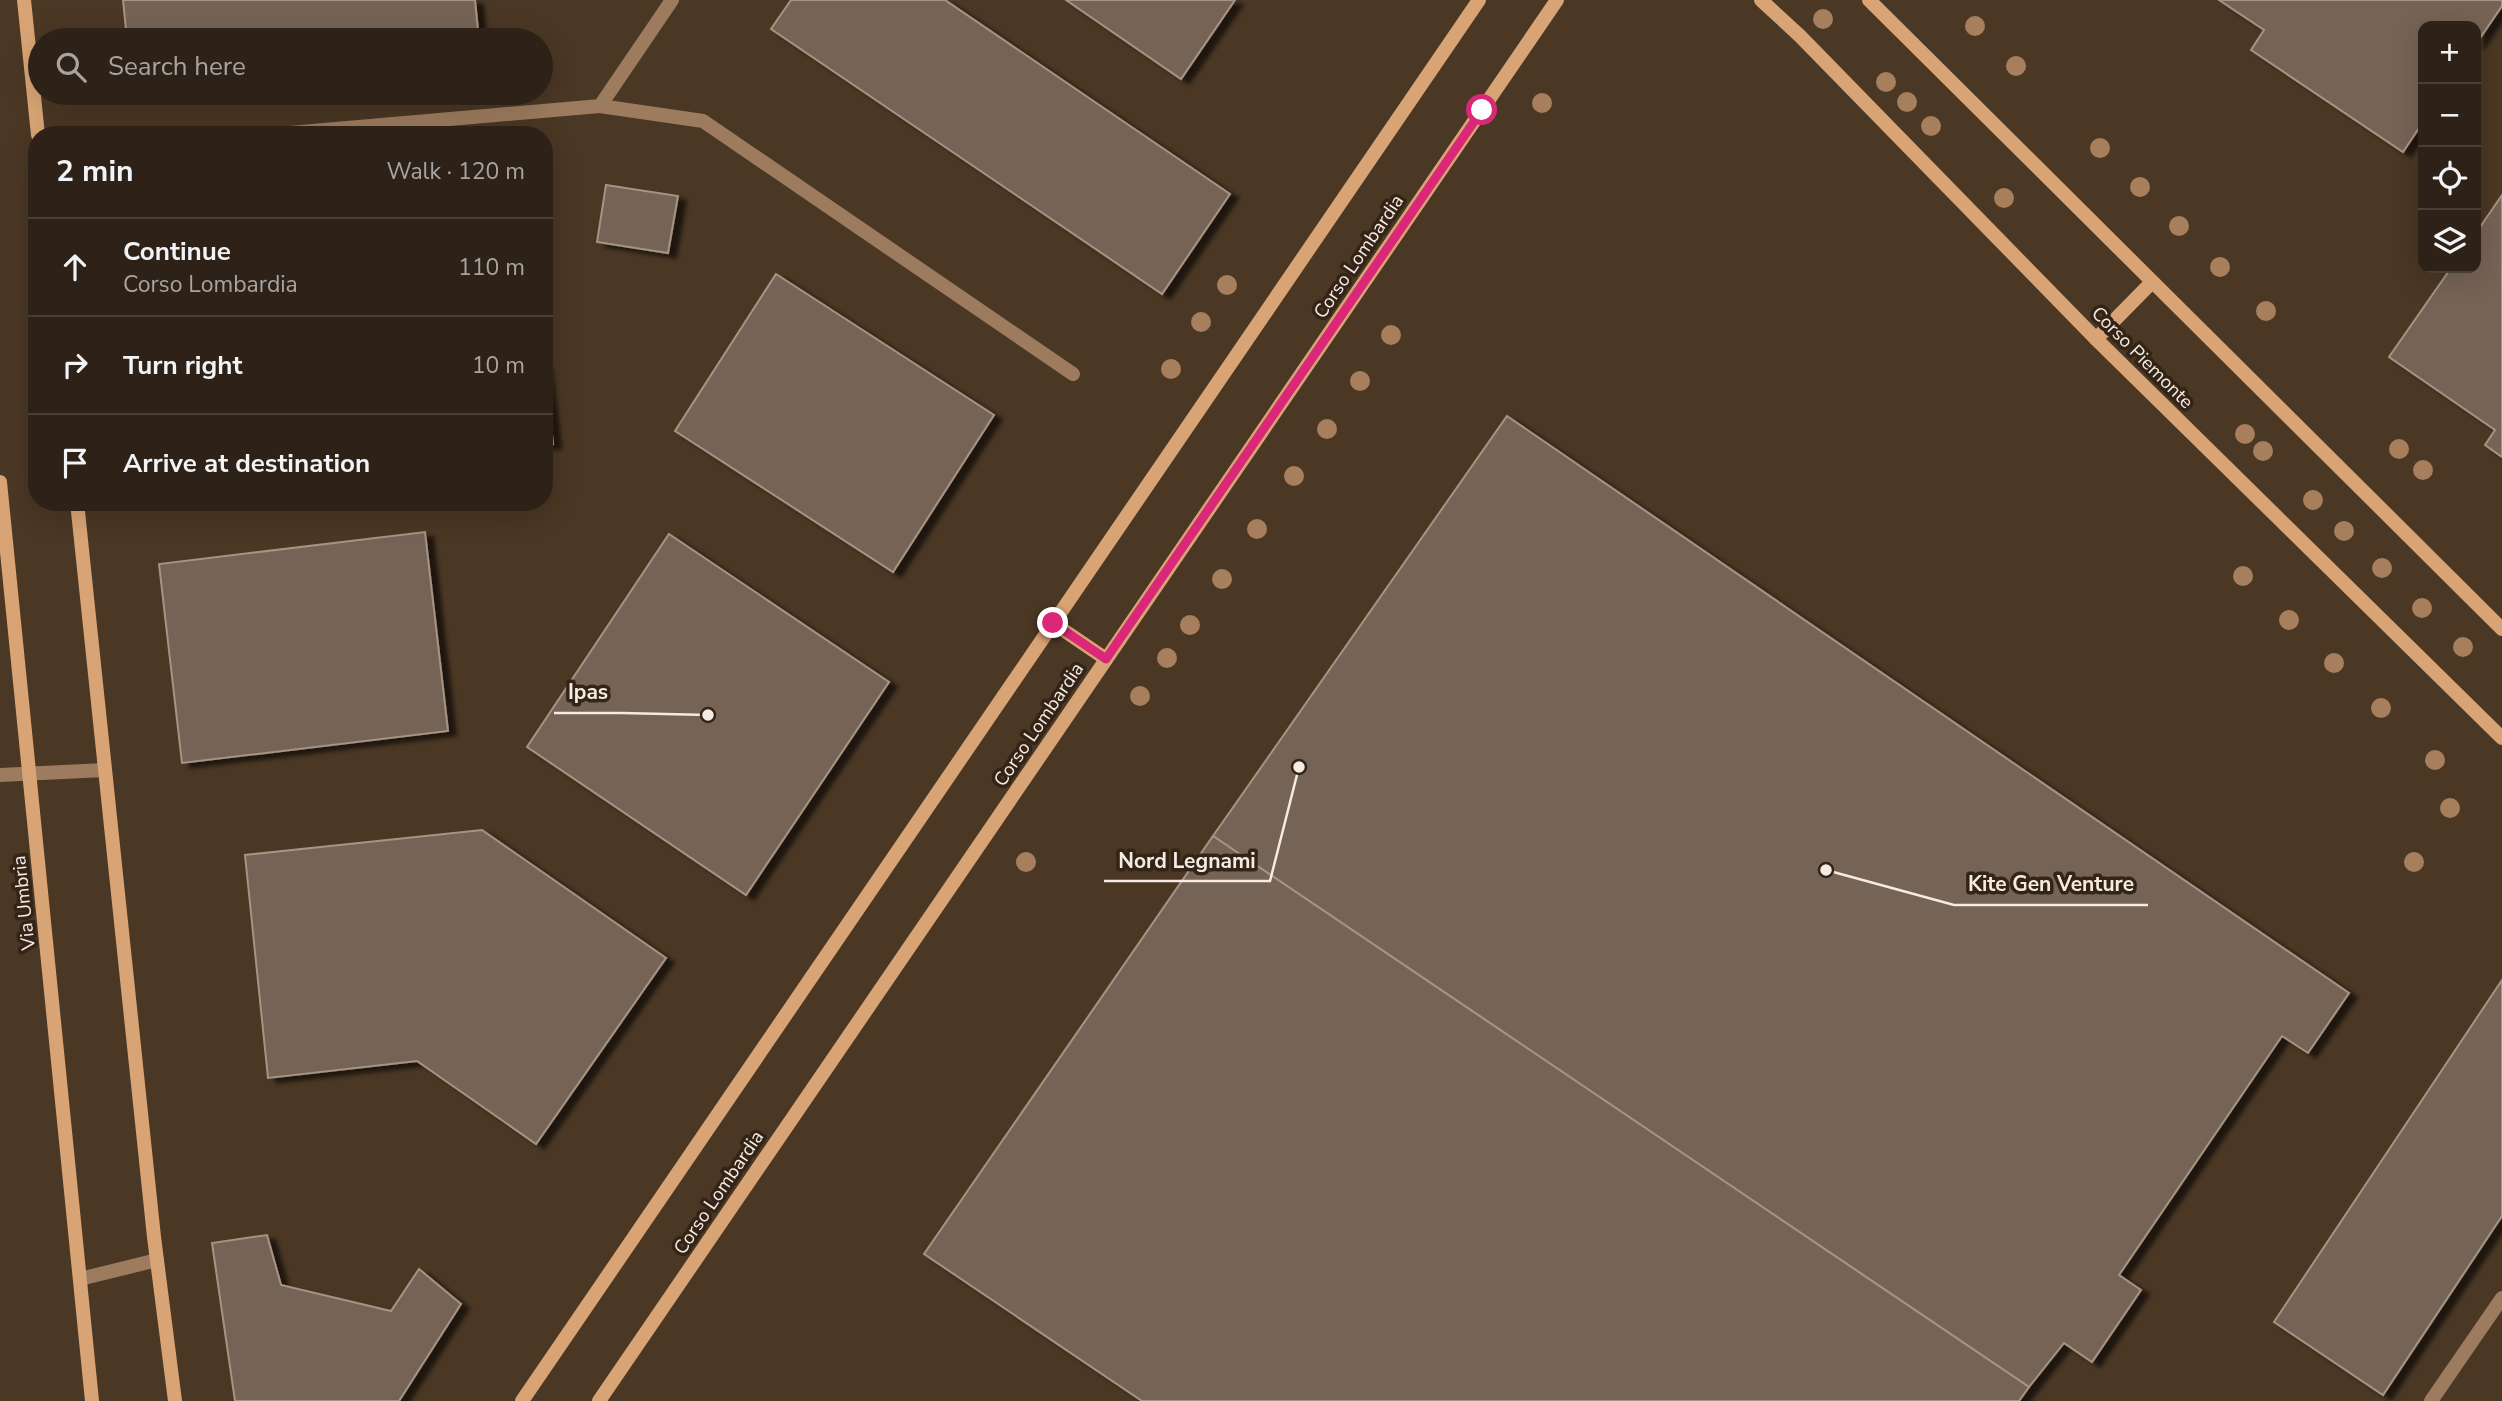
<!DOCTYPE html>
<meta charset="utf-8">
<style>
body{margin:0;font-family:"Nunito Sans",sans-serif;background:#362a21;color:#f1f3f6}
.controls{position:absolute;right:21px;top:21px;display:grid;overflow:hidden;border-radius:14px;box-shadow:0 7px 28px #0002}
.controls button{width:63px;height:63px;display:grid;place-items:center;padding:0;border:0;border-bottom:2px solid #493f37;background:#2e2218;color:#f1f3f6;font:35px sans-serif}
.stop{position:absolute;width:21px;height:21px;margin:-16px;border:5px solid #db2777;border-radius:50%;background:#fff}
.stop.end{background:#db2777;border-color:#fff;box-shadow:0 2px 7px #0008}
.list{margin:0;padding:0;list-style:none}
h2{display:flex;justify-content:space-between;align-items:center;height:91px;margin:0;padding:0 28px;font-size:30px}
h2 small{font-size:23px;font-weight:400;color:#a7a4a2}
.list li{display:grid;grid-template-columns:46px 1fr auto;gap:21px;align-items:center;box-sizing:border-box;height:98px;padding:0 28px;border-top:2px solid #493f37}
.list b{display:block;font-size:26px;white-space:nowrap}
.list p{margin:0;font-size:23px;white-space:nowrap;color:#a7a4a2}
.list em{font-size:23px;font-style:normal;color:#a7a4a2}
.icon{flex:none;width:38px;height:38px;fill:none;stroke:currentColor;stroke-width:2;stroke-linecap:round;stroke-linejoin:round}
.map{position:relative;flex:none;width:2502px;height:1401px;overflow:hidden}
.search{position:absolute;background:#2e2218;box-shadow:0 7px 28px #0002;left:28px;top:28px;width:525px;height:77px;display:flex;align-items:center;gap:18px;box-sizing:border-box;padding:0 24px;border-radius:38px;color:#a7a4a2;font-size:26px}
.panel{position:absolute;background:#2e2218;box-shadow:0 7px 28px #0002;left:28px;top:126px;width:525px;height:385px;border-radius:28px}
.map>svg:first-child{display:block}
.built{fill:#4a3724;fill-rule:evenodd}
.building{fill:#756454;stroke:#a69383;stroke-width:2;filter:url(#shadow)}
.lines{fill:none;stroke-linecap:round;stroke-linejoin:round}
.lane{stroke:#9c7b5e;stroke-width:14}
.street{stroke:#9c7b5e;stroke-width:14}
.secondary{stroke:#d8a475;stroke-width:14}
.tree{fill:#a77f5c}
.route{stroke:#db2777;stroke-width:9}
.labels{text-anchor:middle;stroke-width:7;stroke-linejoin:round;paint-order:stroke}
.street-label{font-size:19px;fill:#f5ebe2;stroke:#332417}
.leader{fill:none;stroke:#f5ebe2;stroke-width:2.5}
.callout-dot{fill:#f5ebe2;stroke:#332417;stroke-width:2.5}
.callout-label{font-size:21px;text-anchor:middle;font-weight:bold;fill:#f5ebe2;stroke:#332417;stroke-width:7;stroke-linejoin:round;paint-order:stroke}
</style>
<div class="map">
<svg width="2502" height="1401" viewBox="0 0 2502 1401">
<defs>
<filter id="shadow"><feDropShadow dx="8" dy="4.5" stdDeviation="2" flood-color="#0009"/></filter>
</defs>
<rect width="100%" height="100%" fill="#3e2e20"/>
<!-- built -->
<path class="built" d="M0 0H2502V1401H0ZM2423 26H2476V268H2423ZM40 40H541V93H40ZM37 135H544V502H37Z"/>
<!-- building -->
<g class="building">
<polygon points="123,0 475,0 479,40 127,40"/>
<polygon points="791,0 945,0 1230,194 1162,294 771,29"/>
<polygon points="1066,0 1235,0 1181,79"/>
<polygon points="2219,0 2502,0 2502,6 2476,44 2476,26 2423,26 2423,122 2403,152 2251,50 2264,30"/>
<polygon points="606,185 678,196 668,253 597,242"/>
<polygon points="2502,195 2502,457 2485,445 2495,430 2389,357 2451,268 2476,268 2476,233"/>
<polygon points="776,274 994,415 893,572 675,431"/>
<polygon points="544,363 553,444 544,445"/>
<polygon points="1507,416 2349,993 2308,1053 2282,1036 2119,1275 2141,1290 2092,1362 2064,1343 2029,1387 1213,836"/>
<polygon points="425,532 448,731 182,763 159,564"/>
<polygon points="669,534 889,682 746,895 527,747"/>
<polygon points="482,830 666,958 536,1144 417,1061 268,1078 245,855"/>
<polygon points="1213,836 2029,1387 2019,1401 1142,1401 924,1254"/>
<polygon points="2502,980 2502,1216 2383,1395 2274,1322"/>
<polygon points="267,1235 281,1285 391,1311 419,1269 461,1304 399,1401 235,1401 212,1243"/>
</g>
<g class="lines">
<!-- lane -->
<polyline class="lane" points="600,106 703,121 1073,374"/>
<!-- street -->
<g class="street">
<polyline points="267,135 600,106 672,0"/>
<polyline points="0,775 105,770"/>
<polyline points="80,1279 157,1260"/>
<polyline points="2431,1401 2502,1298"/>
</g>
<!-- secondary -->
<g class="secondary">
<polyline points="24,0 38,135"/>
<polyline points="1761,0 1800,36 2096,339 2502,738"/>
<polyline points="1869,0 2502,629"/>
<polyline points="2096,339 2152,282"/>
<polyline points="0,482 92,1401"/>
<polyline points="77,502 154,1237 175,1401"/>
<polyline points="1053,623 1106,659"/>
<polyline points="522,1401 1479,0"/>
<polyline points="599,1401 1557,0"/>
</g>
</g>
<!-- trees -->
<g class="tree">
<circle cx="1823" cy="19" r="10"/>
<circle cx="1975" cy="26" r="10"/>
<circle cx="2016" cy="66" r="10"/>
<circle cx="1886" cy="82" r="10"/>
<circle cx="1907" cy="102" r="10"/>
<circle cx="1542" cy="103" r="10"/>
<circle cx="1931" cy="126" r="10"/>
<circle cx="2100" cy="148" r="10"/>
<circle cx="2140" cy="187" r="10"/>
<circle cx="2004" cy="198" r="10"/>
<circle cx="2179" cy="226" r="10"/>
<circle cx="2220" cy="267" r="10"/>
<circle cx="1227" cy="285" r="10"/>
<circle cx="2266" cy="311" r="10"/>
<circle cx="1201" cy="322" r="10"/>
<circle cx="1391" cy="335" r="10"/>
<circle cx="1171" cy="369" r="10"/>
<circle cx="1360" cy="381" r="10"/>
<circle cx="1327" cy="429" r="10"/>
<circle cx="2245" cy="434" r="10"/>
<circle cx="2399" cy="449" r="10"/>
<circle cx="2263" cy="451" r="10"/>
<circle cx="2423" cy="470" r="10"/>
<circle cx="1294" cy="476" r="10"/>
<circle cx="2313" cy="500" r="10"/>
<circle cx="1257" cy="529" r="10"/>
<circle cx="2344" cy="531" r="10"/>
<circle cx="2382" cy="568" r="10"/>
<circle cx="2243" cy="576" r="10"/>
<circle cx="1222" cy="579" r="10"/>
<circle cx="2422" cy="608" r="10"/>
<circle cx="2289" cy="620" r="10"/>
<circle cx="1190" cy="625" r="10"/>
<circle cx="2463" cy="647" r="10"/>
<circle cx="1167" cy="658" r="10"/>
<circle cx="2334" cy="663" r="10"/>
<circle cx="1140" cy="696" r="10"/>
<circle cx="2381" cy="708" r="10"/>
<circle cx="2435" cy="760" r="10"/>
<circle cx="2450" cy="808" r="10"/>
<circle cx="1026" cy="862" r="10"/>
<circle cx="2414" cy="862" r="10"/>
</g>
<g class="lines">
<!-- route -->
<polyline class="route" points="1053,623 1106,659 1482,110"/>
</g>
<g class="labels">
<!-- street labels -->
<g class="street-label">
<text transform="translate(1358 256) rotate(-56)" y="7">Corso Lombardia</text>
<text transform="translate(2143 357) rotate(45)" y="7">Corso Piemonte</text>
<text transform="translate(1038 724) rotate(-56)" y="7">Corso Lombardia</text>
<text transform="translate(23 903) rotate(-96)" y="7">Via Umbria</text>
<text transform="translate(718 1192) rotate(-56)" y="7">Corso Lombardia</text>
</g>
</g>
<!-- callouts -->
<path class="leader" d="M708 715L622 713H554M1299 767L1270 881H1104M1826 870L1954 905H2148"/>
<g class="callout-dot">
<circle cx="708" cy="715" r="7"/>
<circle cx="1299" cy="767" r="7"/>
<circle cx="1826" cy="870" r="7"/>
</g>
<g class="callout-label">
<text x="588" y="699">Ipas</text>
<text x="1187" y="868">Nord Legnami</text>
<text x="2051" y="891">Kite Gen Venture</text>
</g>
</svg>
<div class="controls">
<button>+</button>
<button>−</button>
<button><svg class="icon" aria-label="locate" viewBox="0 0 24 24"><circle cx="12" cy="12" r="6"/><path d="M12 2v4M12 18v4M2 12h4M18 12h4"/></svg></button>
<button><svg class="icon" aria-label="layers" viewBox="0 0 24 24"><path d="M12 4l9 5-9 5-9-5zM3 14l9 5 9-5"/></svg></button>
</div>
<div class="stop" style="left:1482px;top:110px"></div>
<div class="stop end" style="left:1053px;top:623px"></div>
<div class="search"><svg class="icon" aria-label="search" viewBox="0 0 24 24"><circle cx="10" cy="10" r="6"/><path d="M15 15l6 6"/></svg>Search here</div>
<section class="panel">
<h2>2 min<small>Walk · 120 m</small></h2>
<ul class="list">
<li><svg class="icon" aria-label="ahead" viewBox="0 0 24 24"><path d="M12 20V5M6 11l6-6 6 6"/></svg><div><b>Continue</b><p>Corso Lombardia</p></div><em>110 m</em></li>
<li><svg class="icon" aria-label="right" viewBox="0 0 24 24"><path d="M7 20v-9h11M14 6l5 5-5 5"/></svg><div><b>Turn right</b></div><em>10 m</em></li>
<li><svg class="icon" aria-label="arrive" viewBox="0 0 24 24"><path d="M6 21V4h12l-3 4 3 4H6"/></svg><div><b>Arrive at destination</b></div></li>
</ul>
</section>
</div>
